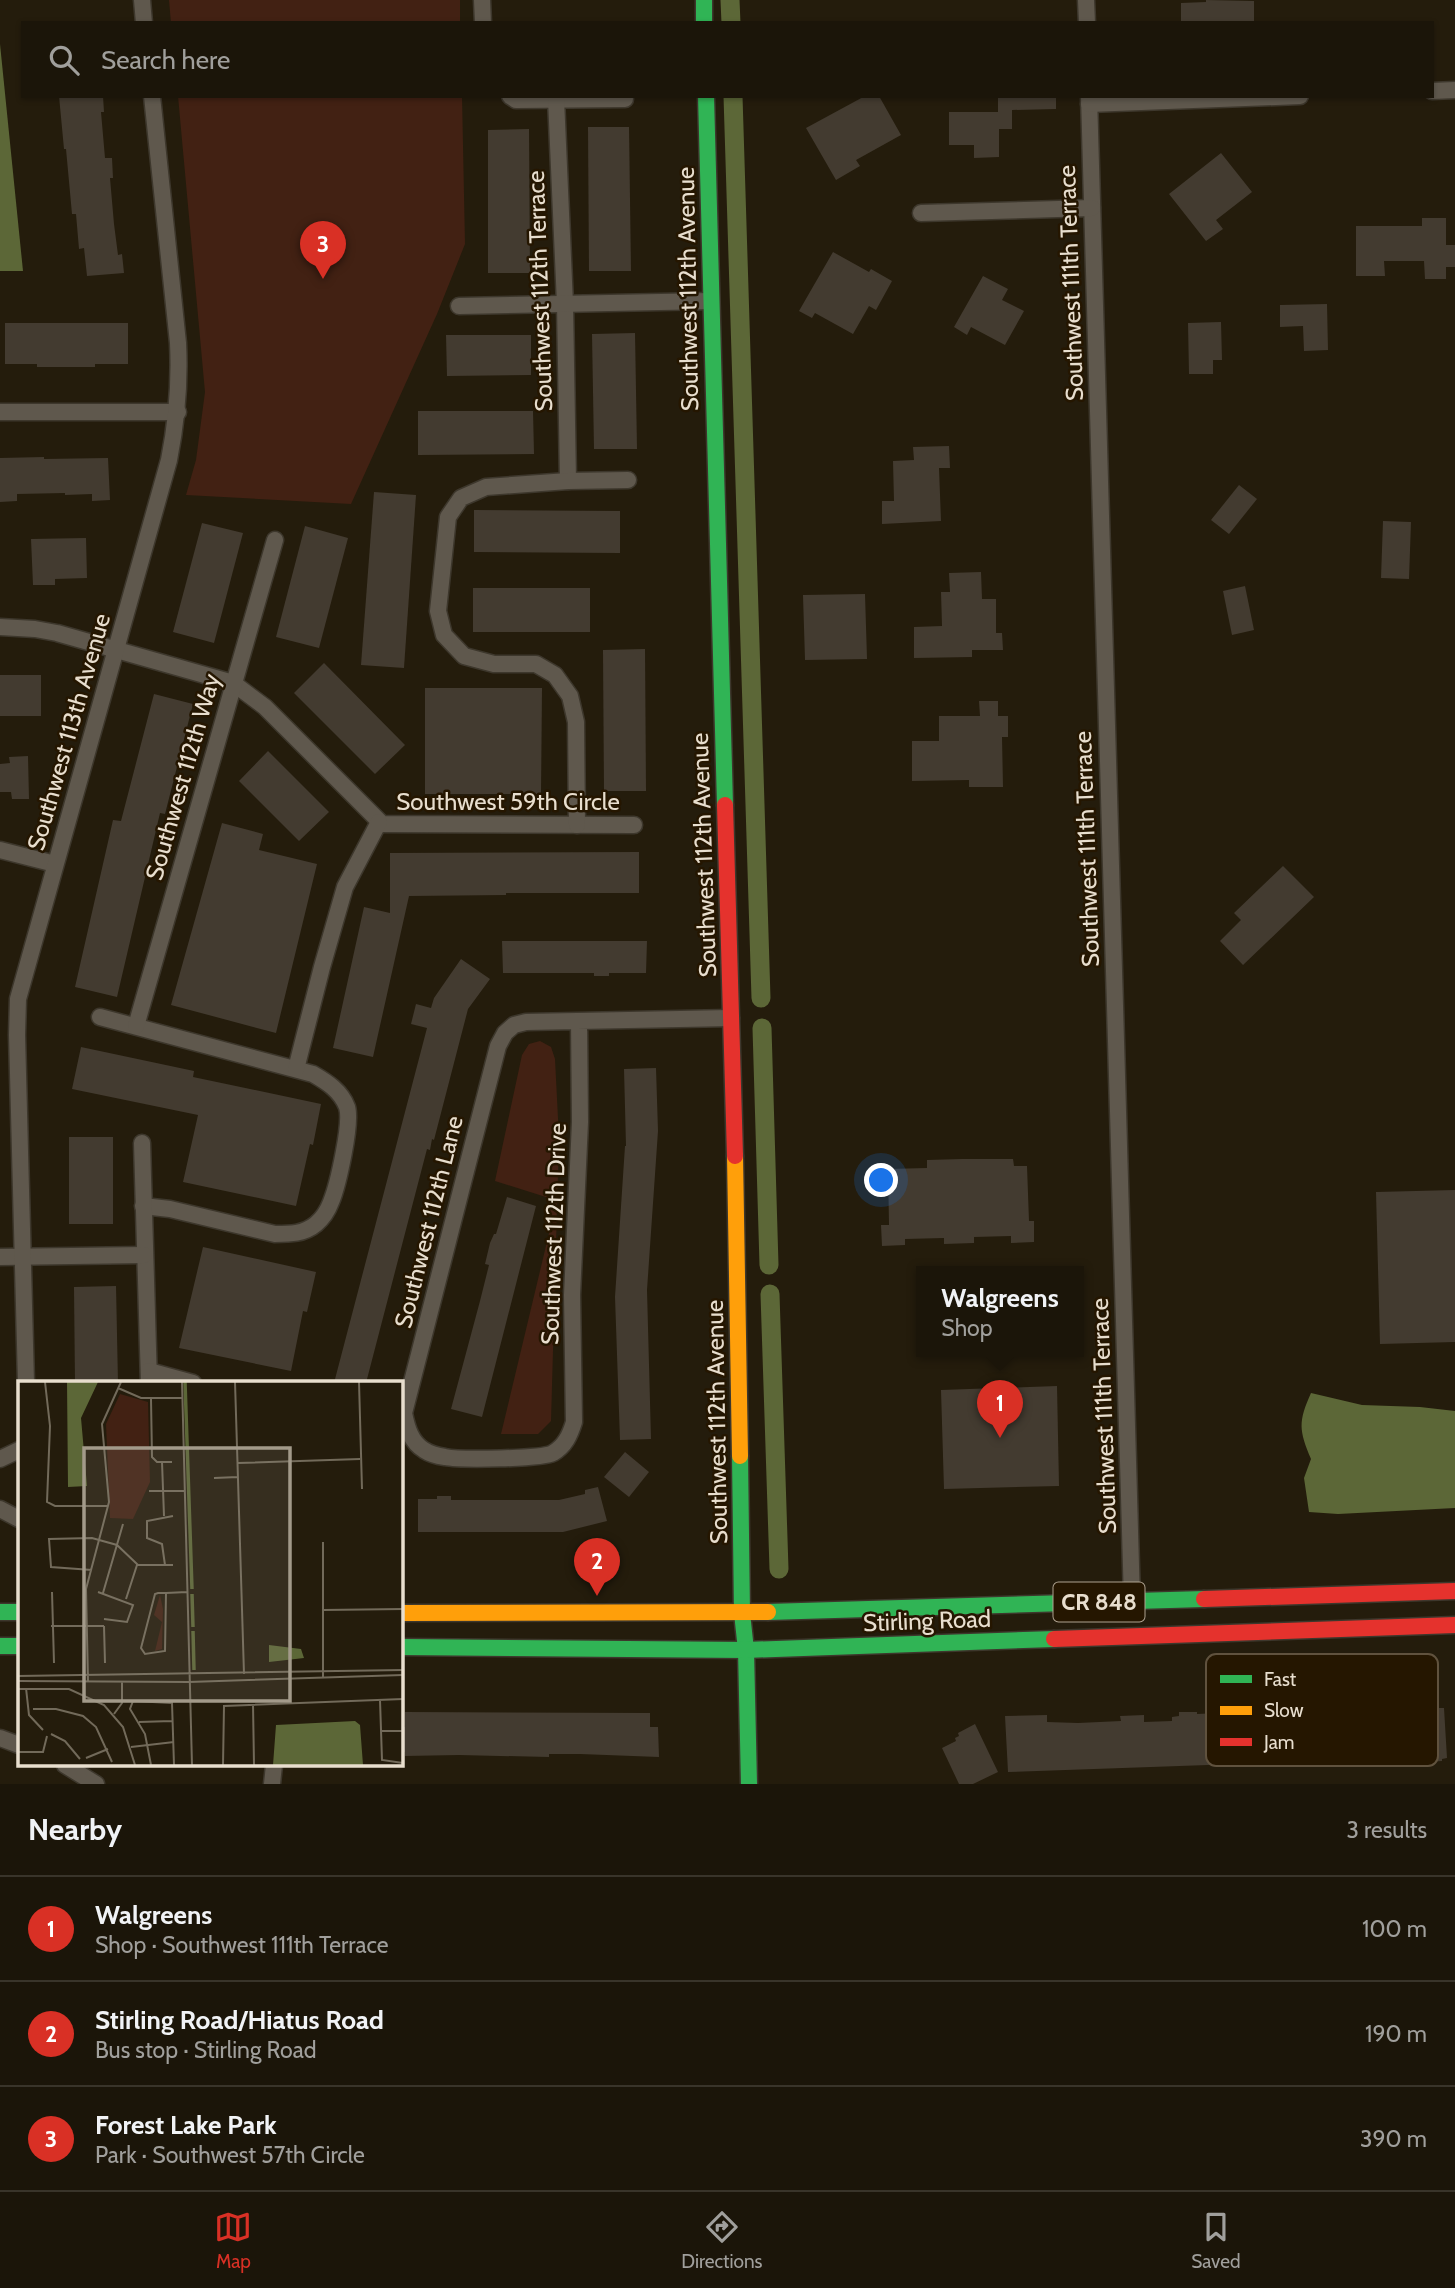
<!DOCTYPE html>
<meta charset="utf-8">
<style>
body{margin:0;font-family:Cabin,sans-serif;background:#282217;color:#f1f3f6}
.you{position:absolute;left:882px;top:1181px;width:24px;height:24px;margin:-18px;border:5px solid #fff;border-radius:50%;background:#1a73e8;box-shadow:0 0 0 10px #1a73e833}
.badge{display:grid;place-items:center;width:46px;height:46px;border-radius:50%;background:#d93025;color:#fff;font-size:23px;font-weight:700}
.pin{position:absolute;translate:-50% -58px;filter:drop-shadow(0 2px 4px #0008)}
.pin::after{content:'';position:absolute;top:37px;width:24px;height:21px;background:inherit;clip-path:polygon(0 0,100% 0,50% 100%)}
.popup{position:absolute;left:916px;top:1266px;width:168px;height:91px;box-sizing:border-box;display:grid;place-content:center;border-radius:0px;background:#1b1509;filter:drop-shadow(0 2px 5px #0005);font-size:23px;white-space:nowrap;color:#a09f9c}
.popup b{font-size:26px;color:#f1f3f6}
.popup::after{content:'';position:absolute;left:50%;top:100%;margin-left:-14px;border:14px solid transparent;border-top-color:#1b1509}
.list{margin:0;padding:0;list-style:none}
h2{display:flex;justify-content:space-between;align-items:center;height:91px;margin:0;padding:0 28px;font-size:30px}
h2 small{font-size:23px;font-weight:400;color:#a09f9c}
.list li{display:grid;grid-template-columns:46px 1fr auto;gap:21px;align-items:center;box-sizing:border-box;height:105px;padding:0 28px;border-top:2px solid #39342a}
.list b{display:block;font-size:26px;white-space:nowrap}
.list p{margin:0;font-size:23px;white-space:nowrap;color:#a09f9c}
.list em{font-size:23px;font-style:normal;color:#a09f9c}
.icon{flex:none;width:38px;height:38px;fill:none;stroke:currentColor;stroke-width:2;stroke-linecap:round;stroke-linejoin:round}
.map{position:relative;flex:none;width:1455px;height:1784px;overflow:hidden}
.search{position:absolute;background:#1b1509;box-shadow:0 2px 5px #0004;left:21px;right:21px;top:21px;height:77px;display:flex;align-items:center;gap:18px;box-sizing:border-box;padding:0 24px;border-radius:0px;color:#a09f9c;font-size:26px}
.sheet{height:406px;background:#1b1509}
nav{display:flex;justify-content:space-around;align-items:center;box-sizing:border-box;height:98px;border-top:2px solid #39342a;background:#1b1509;font-size:19px;color:#a09f9c}
nav a{display:grid;justify-items:center;gap:4px}
nav .on{color:#d93025}
.map>svg:first-child{display:block}
.green{fill:#422113}
.water{fill:#5c6737}
.lines{fill:none;stroke-linecap:round;stroke-linejoin:round}
.canal{stroke:#5c6737;stroke-width:19}
.building{fill:#433b30}
.street-casing{stroke:#3d372c;stroke-width:19}
.fast-casing{stroke:#3d372c;stroke-width:19}
.slow-casing{stroke:#3d372c;stroke-width:19}
.jam-casing{stroke:#3d372c;stroke-width:19}
.street{stroke:#5f584d;stroke-width:16}
.fast{stroke:#30b455;stroke-width:16}
.slow{stroke:#ff9f0a;stroke-width:16}
.jam{stroke:#e5322d;stroke-width:16}
.labels{text-anchor:middle;stroke-width:5;stroke-linejoin:round;paint-order:stroke}
.shield{fill:#251600;stroke:#aea290;stroke-width:2}
.shield-label{font-size:23px;font-weight:bold;fill:#e8dece}
.street-label{font-size:24px;fill:#e8dece;stroke:#251600}
.inset-river{fill:none;stroke:#5c6737;stroke-width:3.5}
.inset-road{fill:none;stroke:#726a5a;stroke-width:2}
.view{fill:#a39a8a;fill-opacity:0.15;stroke:#a39a8a;stroke-width:3.5}
.inset-edge{fill:none;stroke:#e8dece;stroke-width:3.5}
.key{fill:#251600;stroke:#60523e;stroke-width:2}
.key-label{font-size:19px;fill:#e8dece}
</style>
<div class="map">
<svg width="1455" height="1784" viewBox="0 0 1455 1784">
<rect width="100%" height="100%" fill="#241c0c"/>
<!-- green -->
<g class="green">
<polygon points="169,0 460,0 460,23 171,23"/>
<polygon points="178,96 462,96 465,244 437,314 351,504 186,495 196,460 205,392"/>
<polygon points="540,1041 551,1047 555,1059 559,1138 551,1421 538,1434 501,1434 551,1225 549,1198 495,1181 522,1055 529,1044"/>
</g>
<!-- water -->
<g class="water">
<polygon points="0,44 23,271 0,271"/>
<path d="M1311 1393 1362 1405 1420 1407 1455 1411V1508L1338 1514 1309 1512 1304 1478 1311 1459C1299 1430 1298 1422 1311 1393Z"/>
</g>
<g class="lines">
<!-- canal -->
<g class="canal">
<polyline points="730,0 731,23"/>
<polyline points="733,96 761,998"/>
<polyline points="762,1028 769,1265"/>
<polyline points="770,1294 779,1569"/>
</g>
</g>
<!-- building -->
<g class="building">
<polygon points="1206,0 1254,1 1254,23 1181,23 1181,3 1206,2"/>
<polygon points="59,96 103,96 104,112 101,112 105,158 112,158 113,178 110,178 114,224 118,255 122,254 124,273 87,276 84,248 79,249 76,214 72,214 66,149 64,149"/>
<polygon points="865,96 879,96 901,135 856,160 860,166 836,180 806,128"/>
<polygon points="998,96 1056,96 1056,109 1012,110 1012,129 999,129 999,157 974,158 974,145 949,145 949,112 998,112"/>
<polygon points="588,127 629,127 631,271 589,271"/>
<polygon points="529,129 530,273 488,273 488,130"/>
<polygon points="1221,153 1252,192 1216,220 1223,229 1206,241 1169,194"/>
<polygon points="1422,218 1446,218 1446,245 1455,245 1455,267 1446,267 1446,279 1425,279 1424,261 1384,261 1385,276 1356,276 1356,226 1422,226"/>
<polygon points="833,252 869,272 871,269 892,281 876,310 869,306 853,334 815,313 812,318 799,311"/>
<polygon points="983,276 1008,289 1002,300 1024,311 1005,345 971,327 967,335 954,327"/>
<polygon points="1327,304 1328,350 1304,351 1303,326 1280,327 1280,305"/>
<polygon points="1221,322 1222,360 1213,360 1213,374 1189,374 1188,323"/>
<polygon points="5,323 128,323 128,364 95,364 95,367 37,367 37,364 5,364"/>
<polygon points="635,333 637,449 594,449 592,334"/>
<polygon points="446,335 531,335 531,375 447,376"/>
<polygon points="418,411 533,411 534,454 418,455"/>
<polygon points="949,446 950,468 939,468 941,521 882,524 882,501 894,501 893,461 914,460 913,447"/>
<polygon points="44,457 44,459 108,458 110,500 92,501 92,494 65,495 65,493 17,494 17,501 0,502 0,458"/>
<polygon points="1239,485 1257,499 1229,534 1211,520"/>
<polygon points="374,492 416,495 404,668 361,665"/>
<polygon points="474,510 620,511 620,553 474,552"/>
<polygon points="1383,521 1411,522 1409,579 1381,578"/>
<polygon points="202,523 243,533 214,643 173,632"/>
<polygon points="305,526 348,538 319,648 276,637"/>
<polygon points="86,538 87,578 55,579 55,585 33,585 31,539"/>
<polygon points="981,572 982,599 996,599 996,633 1002,633 1003,650 972,650 972,657 914,658 914,627 942,626 941,592 950,592 949,573"/>
<polygon points="1245,586 1254,630 1232,635 1223,591"/>
<rect x="473" y="588" width="117" height="44"/>
<polygon points="865,594 867,659 805,660 803,595"/>
<polygon points="645,649 646,791 604,791 603,650"/>
<polygon points="324,663 405,745 375,774 294,693"/>
<rect x="0" y="675" width="41" height="41"/>
<polygon points="425,688 542,688 541,794 425,794"/>
<polygon points="154,694 193,704 165,814 160,813 117,997 75,987 113,820 121,821"/>
<polygon points="979,701 998,701 998,716 1008,716 1008,737 1002,737 1003,787 969,787 969,780 912,781 912,741 939,741 939,716 980,716"/>
<polygon points="268,751 329,812 299,841 239,781"/>
<polygon points="28,756 29,799 12,799 11,792 0,792 0,764 10,763 9,757"/>
<polygon points="222,823 263,834 259,850 317,864 276,1033 171,1005"/>
<polygon points="639,852 639,893 506,893 506,895 409,896 373,1057 333,1048 364,907 390,913 390,853"/>
<polygon points="1283,866 1314,897 1243,965 1220,941 1241,920 1234,913"/>
<polygon points="502,941 647,941 646,973 609,973 609,976 594,976 594,973 503,973"/>
<polygon points="461,959 490,979 468,1009 434,1140 432,1139 430,1150 427,1149 366,1383 334,1383 427,1028 411,1024 416,1004 431,1008 434,998"/>
<polygon points="81,1047 194,1071 193,1077 321,1104 313,1145 310,1144 296,1206 183,1182 198,1115 72,1089"/>
<polygon points="656,1068 658,1131 647,1290 651,1439 620,1440 615,1297 625,1146 626,1146 624,1069"/>
<rect x="69" y="1137" width="44" height="87"/>
<polygon points="962,1159 1013,1159 1014,1166 1027,1166 1029,1221 1034,1221 1034,1242 1011,1243 1011,1236 974,1237 974,1243 944,1244 944,1238 905,1239 905,1245 882,1246 881,1225 889,1225 888,1169 927,1168 927,1160"/>
<polygon points="1455,1190 1455,1342 1380,1344 1376,1192"/>
<polygon points="507,1197 536,1206 482,1417 451,1409 480,1301 489,1265 485,1264 490,1243 494,1234 496,1234"/>
<polygon points="203,1247 316,1272 307,1312 303,1311 291,1371 179,1348"/>
<polygon points="116,1286 118,1383 75,1383 74,1287"/>
<polygon points="1057,1386 1059,1486 944,1489 941,1390"/>
<polygon points="625,1452 649,1472 629,1497 604,1477"/>
<polygon points="598,1487 607,1521 563,1532 418,1532 418,1499 437,1499 437,1496 451,1496 451,1500 559,1500 585,1494 585,1490"/>
<polygon points="1328,1708 1328,1714 1384,1715 1420,1714 1420,1712 1427,1712 1427,1708 1444,1708 1447,1758 1442,1759 1442,1761 1427,1762 1296,1762 1008,1772 1005,1716 1047,1715 1047,1722 1078,1723 1121,1721 1120,1716 1144,1715 1144,1722 1172,1721 1172,1717 1179,1716 1179,1712 1197,1712 1197,1714"/>
<polygon points="405,1712 650,1713 650,1727 658,1727 659,1757 580,1754 549,1754 549,1757 459,1755 405,1756 405,1752 401,1752 401,1727 405,1727"/>
<polygon points="975,1724 998,1772 973,1784 959,1784 942,1748 956,1741 955,1738 959,1736 958,1733"/>
</g>
<g class="lines">
<defs>
<g id="street">
<polyline points="142,0 144,23"/>
<polyline points="482,0 483,23"/>
<polyline points="1086,0 1087,23"/>
<polyline points="1432,91 1455,90"/>
<polyline points="510,96 516,100 625,99"/>
<polyline points="1089,96 1132,1601"/>
<polyline points="556,99 565,304 568,481"/>
<polyline points="1089,104 1300,96"/>
<polyline points="921,213 1092,208"/>
<polyline points="459,306 711,301"/>
<polyline points="0,412 178,412"/>
<polyline points="0,627 35,629 57,633 233,683 265,707 382,824 634,825"/>
<polyline points="577,825 576,722 570,696 555,675 536,664 494,664 464,656 444,635 438,611 448,517 461,498 486,487 568,481 628,480"/>
<polyline points="0,850 55,864"/>
<path d="M100 1017 313 1074C327 1082 341 1091 347 1107 352 1123 338 1185 331 1202 328 1210 323 1218 316 1224 304 1234 290 1234 275 1234L170 1209 143 1206"/>
<path d="M579 1021 580 1122 572 1295 574 1422C570 1435 565 1446 553 1453 542 1459 460 1460 445 1457 438 1456 430 1454 424 1450 411 1442 407 1428 404 1413L498 1046 505 1033 514 1025 526 1022 731 1018"/>
<polyline points="136,1026 275,540"/>
<polyline points="296,1069 322,967 345,887 379,822"/>
<polyline points="142,1143 149,1383"/>
<polyline points="0,1257 144,1255"/>
<polyline points="149,1371 193,1383"/>
<path d="M26 1383 17 1035 18 999 169 460C177 420 180 384 178 343L152 96"/>
<polyline points="0,1459 19,1450"/>
<polyline points="0,1509 19,1519"/>
<polyline points="0,1738 19,1745"/>
<polyline points="65,1765 96,1784"/>
<polyline points="272,1784 274,1765"/>
</g>
<g id="fast">
<polyline points="704,0 704,23"/>
<polyline points="706,96 725,805"/>
<polyline points="740,1456 742,1613 746,1650 749,1784"/>
<polyline points="0,1612 19,1612"/>
<polyline points="768,1612 1204,1599"/>
<polyline points="0,1646 19,1646"/>
<polyline points="401,1647 746,1650 1054,1639"/>
</g>
<g id="slow">
<polyline points="735,1156 740,1456"/>
<polyline points="401,1613 768,1612"/>
</g>
<g id="jam">
<polyline points="725,805 735,1156"/>
<polyline points="1204,1599 1455,1591"/>
<polyline points="1054,1639 1455,1625"/>
</g>
</defs>
<!-- street casing -->
<use href="#street" class="street-casing"/>
<!-- fast casing -->
<use href="#fast" class="fast-casing"/>
<!-- slow casing -->
<use href="#slow" class="slow-casing"/>
<!-- jam casing -->
<use href="#jam" class="jam-casing"/>
<!-- street -->
<use href="#street" class="street"/>
<!-- fast -->
<use href="#fast" class="fast"/>
<!-- slow -->
<use href="#slow" class="slow"/>
<!-- jam -->
<use href="#jam" class="jam"/>
</g>
<g class="labels">
<!-- shield labels -->
<rect class="shield" x="1053.5" y="1582.5" width="91" height="39" rx="5"/>
<g class="shield-label">
<text x="1099" y="1610">CR 848</text>
</g>
<!-- street labels -->
<g class="street-label">
<text transform="translate(1071 283) rotate(-92)" y="8">Southwest 111th Terrace</text>
<text transform="translate(688 289) rotate(-91)" y="8">Southwest 112th Avenue</text>
<text transform="translate(540 291) rotate(-92)" y="8">Southwest 112th Terrace</text>
<text transform="translate(69 732) rotate(-74)" y="8">Southwest 113th Avenue</text>
<text transform="translate(183 777) rotate(-74)" y="8">Southwest 112th Way</text>
<text x="508" y="810">Southwest 59th Circle</text>
<text transform="translate(1087 849) rotate(-92)" y="8">Southwest 111th Terrace</text>
<text transform="translate(704 855) rotate(-92)" y="8">Southwest 112th Avenue</text>
<text transform="translate(429 1222) rotate(-76)" y="8">Southwest 112th Lane</text>
<text transform="translate(554 1234) rotate(-88)" y="8">Southwest 112th Drive</text>
<text transform="translate(1104 1416) rotate(-92)" y="8">Southwest 111th Terrace</text>
<text transform="translate(717 1422) rotate(-91)" y="8">Southwest 112th Avenue</text>
<text transform="translate(927 1621) rotate(-2)" y="8">Stirling Road</text>
</g>
</g>
<!-- overview -->
<g transform="translate(18 1381)">
<rect width="385" height="385" fill="#241c0c"/>
<path d="M102 13 130 21 132 101 115 138 92 137 88 43ZM142 214 145 228 144 268 137 270 144 241 136 234Z" fill="#422113"/>
<path d="M49 1H80L63 37 69 105 50 106ZM251 264 283 268 286 277 251 281ZM337 340 342 344 345 384H255L258 344Z" fill="#5c6737"/>
<path class="inset-river" d="M167 1 174 208M174 213 175 246M175 250 176 289"/>
<path class="inset-road" d="M27 1 32 45 29 121 37 125H90M164 1 174 384M217 1 226 293M341 1 344 108M100 7 123 17H164M133 18 134 76 139 81H154M144 81 146 135M220 82 342 78M196 97 220 96M131 110H166M305 161V296M147 184 144 163 129 157V140L155 135M74 189 33 186 31 158 74 157 99 164 120 184H155M34 211 36 282M80 211 115 224 109 241 86 238M85 212 105 143M148 212 147 270 127 273 123 267 137 213 140 212H148L169 211M108 218 119 184M305 229 385 228M0 234V271M33 245H86M86 245 87 282M0 295 385 289M0 300 171 301 385 294M70 300 68 208 91 121 84 43 103 1M8 307 11 334 25 349M0 308H51L86 324 105 346 117 384M362 319 364 379 385 382M235 323 236 384M15 328H38L65 335 78 346 94 381M96 333 104 322V300M121 341 154 340M363 350H385M33 353 47 360 62 378M113 366 156 361M0 371H25L29 355M68 377 90 368M133 384 127 353 112 328 115 320 154 322 156 384M205 384 206 325 385 318"/>
<path class="view" d="M66 67H272V320H66Z"/>
<rect width="385" height="385" class="inset-edge"/>
</g>
<!-- legend -->
<rect x="1206" y="1654" width="232" height="112" rx="10" class="key"/>
<rect x="1220" y="1675" width="32" height="8" fill="#30b455"/>
<rect x="1220" y="1706" width="32" height="9" fill="#ff9f0a"/>
<rect x="1220" y="1738" width="32" height="8" fill="#e5322d"/>
<g class="key-label">
<text x="1264" y="1686">Fast</text>
<text x="1264" y="1717">Slow</text>
<text x="1264" y="1749">Jam</text>
</g>
</svg>
<div class="you"></div>
<div class="pin badge" style="left:1000px;top:1438px">1</div>
<div class="popup"><b>Walgreens</b>Shop</div>
<div class="pin badge" style="left:597px;top:1596px">2</div>
<div class="pin badge" style="left:323px;top:279px">3</div>
<div class="search"><svg class="icon" aria-label="search" viewBox="0 0 24 24"><circle cx="10" cy="10" r="6"/><path d="M15 15l6 6"/></svg>Search here</div>
</div>
<section class="sheet">
<h2>Nearby<small>3 results</small></h2>
<ul class="list">
<li><span class="badge">1</span><div><b>Walgreens</b><p>Shop · Southwest 111th Terrace</p></div><em>100 m</em></li>
<li><span class="badge">2</span><div><b>Stirling Road/Hiatus Road</b><p>Bus stop · Stirling Road</p></div><em>190 m</em></li>
<li><span class="badge">3</span><div><b>Forest Lake Park</b><p>Park · Southwest 57th Circle</p></div><em>390 m</em></li>
</ul>
</section>
<nav>
<a class="on"><svg class="icon" aria-label="map" viewBox="0 0 24 24"><path d="M3 6l6-2 6 2 6-2v14l-6 2-6-2-6 2zM9 4v14M15 6v14"/></svg>Map</a>
<a><svg class="icon" aria-label="directions" viewBox="0 0 24 24"><path d="M12 3l9 9-9 9-9-9zM9 14v-3h6M13 9l2 2-2 2"/></svg>Directions</a>
<a><svg class="icon" aria-label="saved" viewBox="0 0 24 24"><path d="M7 4h10v16l-5-4-5 4z"/></svg>Saved</a>
</nav>
